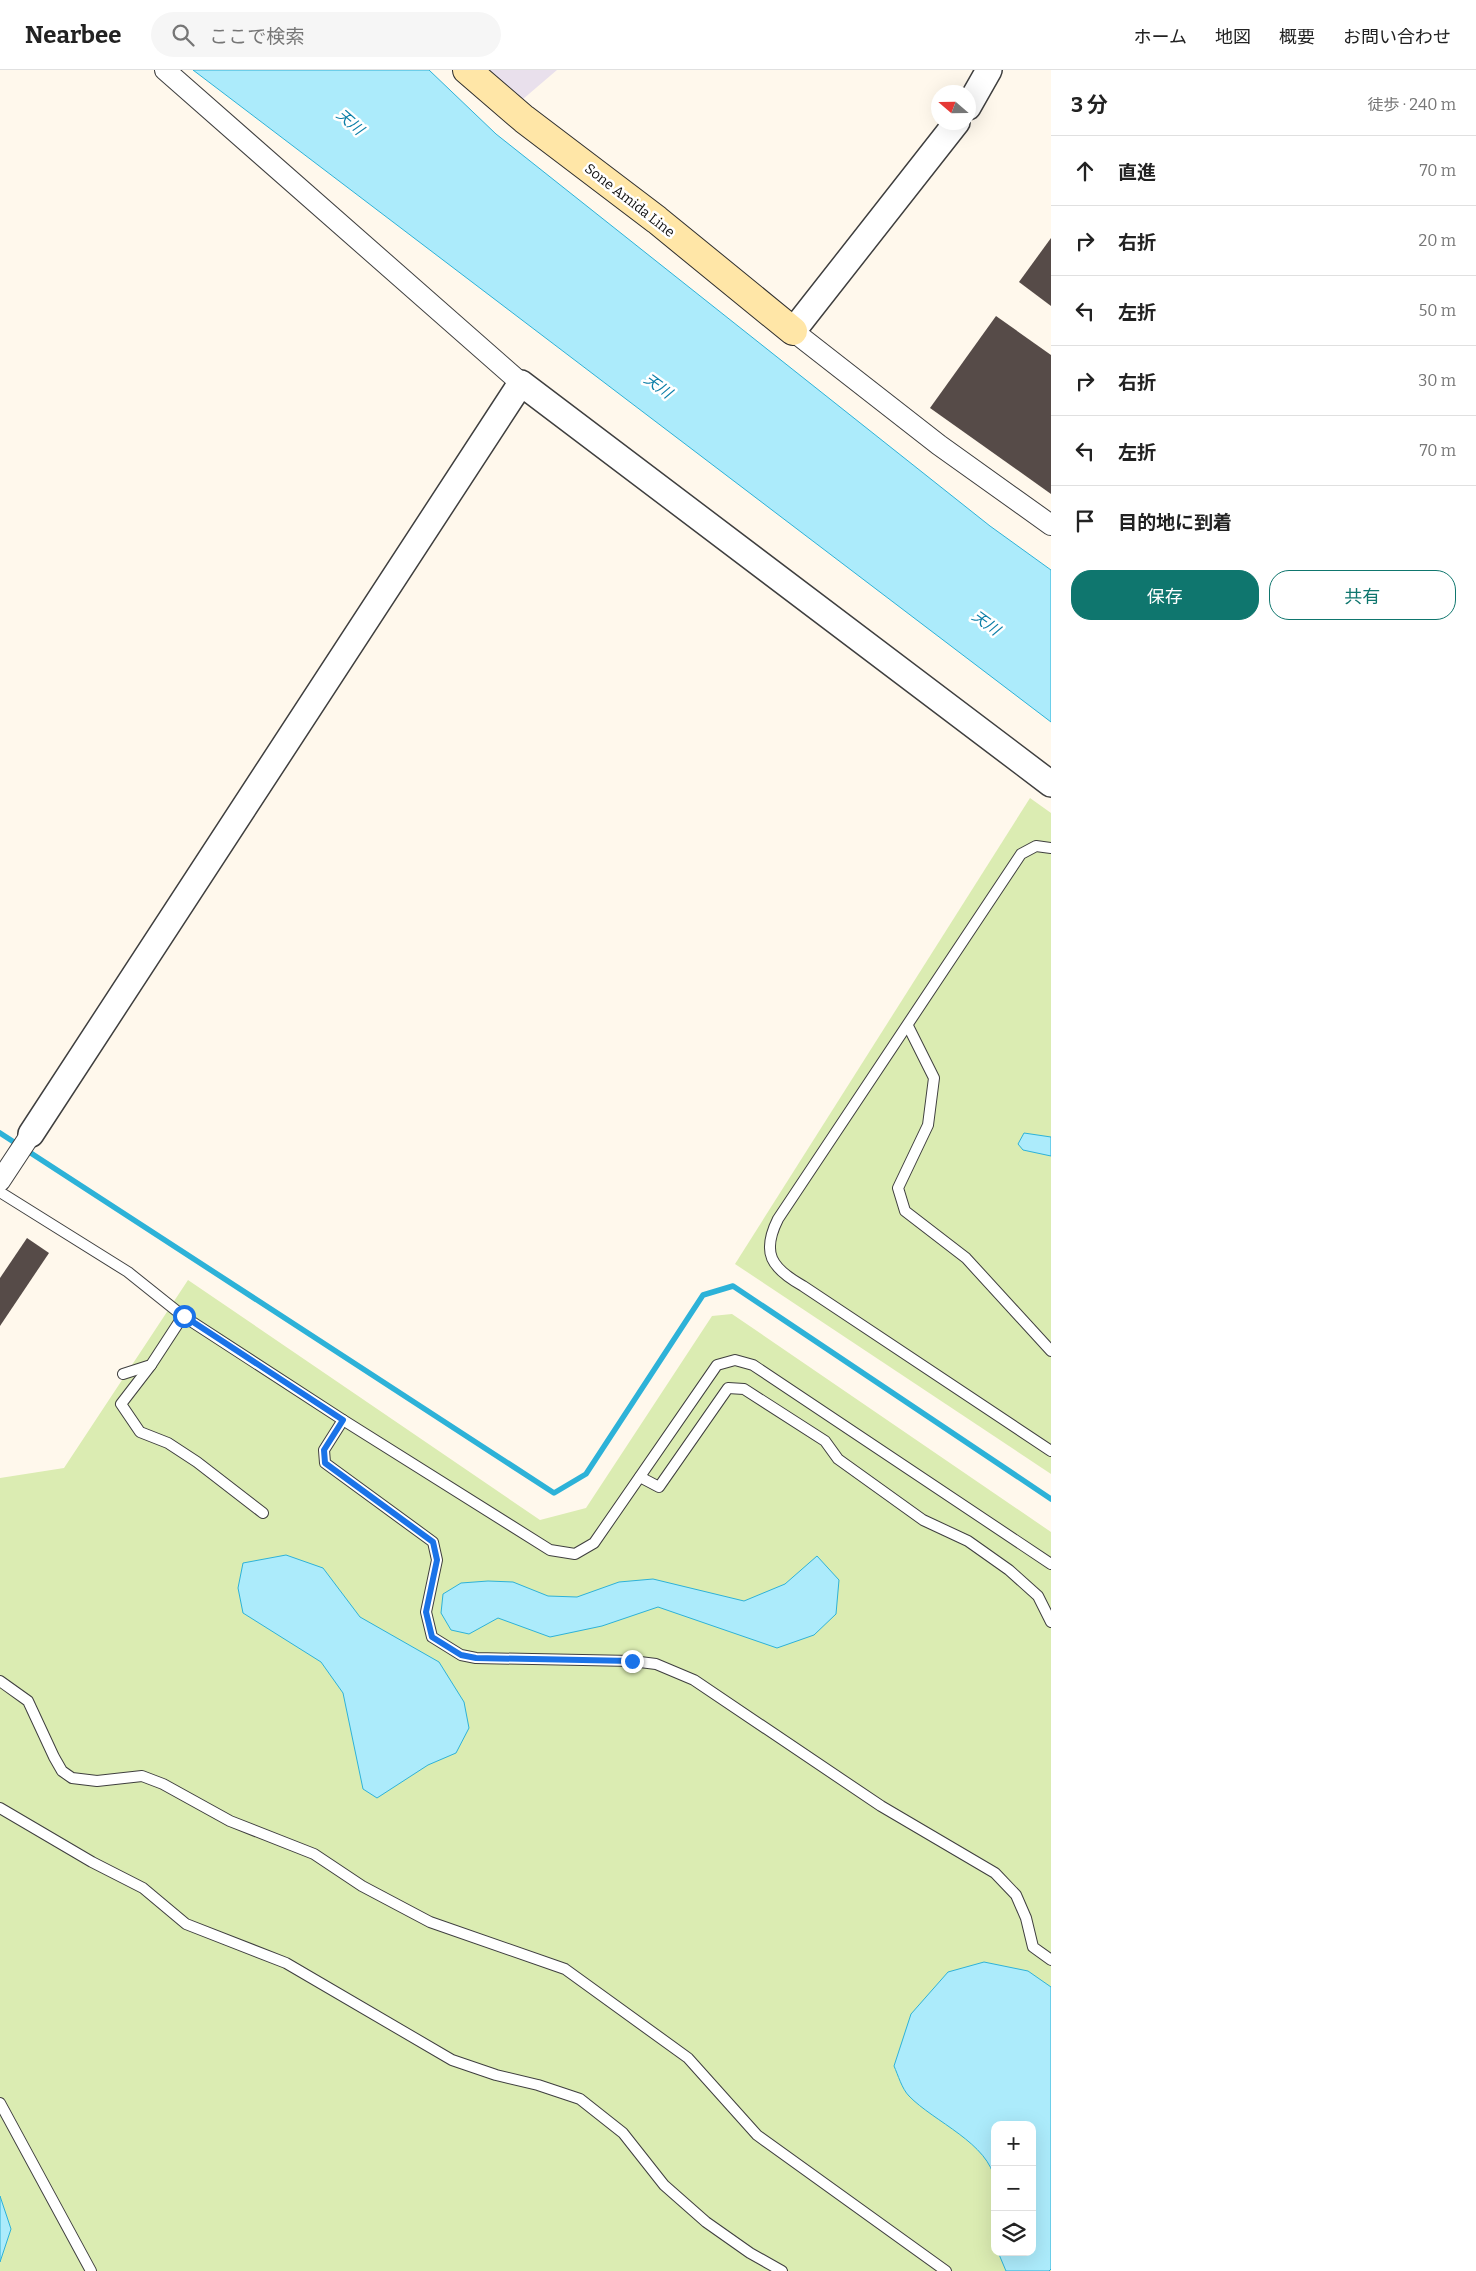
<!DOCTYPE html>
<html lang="ja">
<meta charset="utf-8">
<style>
body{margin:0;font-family:Bitter,"Noto Sans JP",serif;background:#f6f6f6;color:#222}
.controls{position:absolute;right:15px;bottom:15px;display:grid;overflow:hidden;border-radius:10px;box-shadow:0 5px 20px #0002}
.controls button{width:45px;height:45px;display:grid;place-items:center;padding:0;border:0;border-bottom:1px solid #e0e0e0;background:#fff;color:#222;font:25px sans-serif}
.compass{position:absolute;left:931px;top:15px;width:45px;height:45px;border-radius:50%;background:#fff;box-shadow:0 5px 20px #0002;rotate:290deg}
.stop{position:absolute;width:15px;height:15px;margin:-11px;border:4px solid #1a73e8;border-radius:50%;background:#fff}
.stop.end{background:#1a73e8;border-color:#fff;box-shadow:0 1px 5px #0008}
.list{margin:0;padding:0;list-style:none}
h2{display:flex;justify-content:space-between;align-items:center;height:65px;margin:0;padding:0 20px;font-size:21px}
h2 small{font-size:16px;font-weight:400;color:#767676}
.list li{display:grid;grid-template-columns:32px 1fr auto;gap:15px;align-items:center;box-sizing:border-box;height:70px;padding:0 20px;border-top:1px solid #e0e0e0}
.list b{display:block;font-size:19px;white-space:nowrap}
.list em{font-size:16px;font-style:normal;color:#767676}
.actions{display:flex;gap:10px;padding:15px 20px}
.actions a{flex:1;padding:11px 0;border:1px solid #0f766e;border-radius:20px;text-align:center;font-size:18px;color:#0f766e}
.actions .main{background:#0f766e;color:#fff}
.icon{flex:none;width:28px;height:28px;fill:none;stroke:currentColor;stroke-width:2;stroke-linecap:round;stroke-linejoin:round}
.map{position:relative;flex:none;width:1051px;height:2201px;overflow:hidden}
header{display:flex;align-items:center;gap:30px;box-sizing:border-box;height:70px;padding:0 25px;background:#fff;border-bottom:1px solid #e0e0e0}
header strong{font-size:24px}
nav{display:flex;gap:28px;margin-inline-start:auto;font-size:18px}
.search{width:350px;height:45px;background:#f6f6f6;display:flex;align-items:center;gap:12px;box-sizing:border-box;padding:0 18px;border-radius:28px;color:#767676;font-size:19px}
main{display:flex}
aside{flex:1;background:#fff}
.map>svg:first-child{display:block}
.industrial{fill:#e9e0ec}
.green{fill:#dbecb2;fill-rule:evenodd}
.water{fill:#acebfb;stroke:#2db2d8}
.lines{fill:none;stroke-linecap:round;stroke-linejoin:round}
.stream{stroke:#2db2d8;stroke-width:5.5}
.building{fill:#564b48}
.service-casing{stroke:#3f3f3f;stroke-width:12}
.minor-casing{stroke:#3f3f3f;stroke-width:22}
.tertiary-casing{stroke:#3f3f3f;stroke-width:28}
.secondary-casing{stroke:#2e2e2e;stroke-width:30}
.service{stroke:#fff;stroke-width:10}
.minor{stroke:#fff;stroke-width:20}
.tertiary{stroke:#fff;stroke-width:25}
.secondary{stroke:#ffe6a7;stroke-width:28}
.route{stroke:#1a73e8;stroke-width:6}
.labels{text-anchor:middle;stroke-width:5;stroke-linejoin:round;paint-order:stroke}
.street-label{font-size:14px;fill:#0c0c0c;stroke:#fff}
.water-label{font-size:15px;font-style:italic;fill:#0c7fa8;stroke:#fff}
</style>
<header>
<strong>Nearbee</strong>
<div class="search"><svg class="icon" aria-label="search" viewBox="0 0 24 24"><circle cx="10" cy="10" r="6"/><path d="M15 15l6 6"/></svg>ここで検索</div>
<nav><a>ホーム</a><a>地図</a><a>概要</a><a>お問い合わせ</a></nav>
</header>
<main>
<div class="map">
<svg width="1051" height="2201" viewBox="0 0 1051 2201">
<rect width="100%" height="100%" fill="#fff8ec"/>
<!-- industrial -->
<polygon class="industrial" points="485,0 557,0 523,29"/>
<!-- green -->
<g class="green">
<polygon points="1030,728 1051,743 1051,1404 735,1194"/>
<path d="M188 1210 540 1450 586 1438 712 1246 732 1244 1051 1462V2201H0V1408L64 1398ZM995 2055H1032V2182H995Z"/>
</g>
<!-- water -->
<g class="water">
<polygon points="193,0 429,0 496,64 990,456 1051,500 1051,652"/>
<polygon points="1024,1063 1051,1067 1051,1086 1023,1080 1018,1074"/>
<polygon points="286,1485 323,1498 360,1547 439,1592 464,1632 469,1658 456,1683 428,1695 377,1728 363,1719 343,1623 321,1592 243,1543 238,1518 243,1493"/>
<polygon points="817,1486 839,1510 836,1544 814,1565 777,1578 658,1537 602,1556 550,1567 498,1548 469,1564 451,1560 441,1543 443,1524 461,1513 488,1511 513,1512 548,1526 577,1527 619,1512 653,1509 744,1531 785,1514"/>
<path d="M984 1892 1028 1901 1051 1917V2199L1049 2201H1006L998 2182H1032V2055H995V2111C989 2073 934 2052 909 2026 902 2019 898 2005 894 1996L911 1944 948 1902Z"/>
<polygon points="0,2126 11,2159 0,2192"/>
</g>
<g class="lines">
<!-- stream -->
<polyline class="stream" points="0,1063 554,1423 586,1404 703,1225 733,1216 1051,1429"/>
</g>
<!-- building -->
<g class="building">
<polygon points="1051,168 1051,236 1019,212"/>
<polygon points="996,246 1051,285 1051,424 930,338"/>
<polygon points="27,1168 49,1183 0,1256 0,1208"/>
</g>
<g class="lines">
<defs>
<g id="service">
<path d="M1051 778 1036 776 1021 784 778 1149C761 1183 771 1198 803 1216L1051 1381"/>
<polyline points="908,956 934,1008 928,1055 898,1118 905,1141 966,1188 1051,1281"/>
<polyline points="0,1122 128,1202 183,1246 151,1295 123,1304"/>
<polyline points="183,1246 343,1350 550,1480 575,1484 594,1473 717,1295 735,1290 753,1295 1051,1494"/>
<polyline points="151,1295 121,1334 140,1362 168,1373 197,1392 263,1443"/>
<polyline points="343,1350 324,1380 325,1393 433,1472 437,1490 426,1542 432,1567 461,1585 476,1588 632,1591 656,1594 694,1610 881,1736 995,1803 1016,1825 1026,1848 1033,1877 1051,1890"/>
<polyline points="640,1407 659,1417 728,1318 744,1319 825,1371 838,1389 923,1450 968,1471 1009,1500 1038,1526 1051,1552"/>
<polyline points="0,1611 28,1631 54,1687 62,1701 72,1708 97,1711 142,1706 163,1714 230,1751 314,1784 362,1816 430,1852 565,1899 688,1988 757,2065 946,2201"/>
<polyline points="0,1738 92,1792 143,1818 186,1854 286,1893 452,1990 496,2005 538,2015 580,2029 623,2063 664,2115 706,2152 750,2183 782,2201"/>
<polyline points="0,2033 91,2201"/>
</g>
<g id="minor">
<polyline points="165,0 521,313"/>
<polyline points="793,261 939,375 1051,455"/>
<polyline points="0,1111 31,1064"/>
</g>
<g id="tertiary">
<polyline points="968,37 989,0"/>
<polyline points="793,261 957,52"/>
<polyline points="31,1064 521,313 1051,714"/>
</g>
<polyline id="secondary" points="467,0 524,49 657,150 793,261"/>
</defs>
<!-- service casing -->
<use href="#service" class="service-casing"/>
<!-- minor casing -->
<use href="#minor" class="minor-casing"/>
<!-- tertiary casing -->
<use href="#tertiary" class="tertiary-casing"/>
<!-- secondary casing -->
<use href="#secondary" class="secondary-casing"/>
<!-- service -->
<use href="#service" class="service"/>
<!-- minor -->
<use href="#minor" class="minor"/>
<!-- tertiary -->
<use href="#tertiary" class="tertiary"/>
<!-- secondary -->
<use href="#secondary" class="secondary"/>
</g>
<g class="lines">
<!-- route -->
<polyline class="route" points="184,1246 343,1350 324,1380 325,1393 433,1472 437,1490 426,1542 432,1567 461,1585 476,1588 632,1591"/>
</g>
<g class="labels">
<!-- street labels -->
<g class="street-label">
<text transform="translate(630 130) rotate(38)" y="5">Sone Amida Line</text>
</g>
<!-- water labels -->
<g class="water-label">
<text transform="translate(350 52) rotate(41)" y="5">天川</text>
<text transform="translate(658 316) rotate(36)" y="5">天川</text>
<text transform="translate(986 553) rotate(36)" y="5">天川</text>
</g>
</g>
</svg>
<div class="controls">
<button>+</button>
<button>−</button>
<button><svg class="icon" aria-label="layers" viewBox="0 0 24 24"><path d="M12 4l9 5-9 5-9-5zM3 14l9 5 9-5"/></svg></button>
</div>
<svg class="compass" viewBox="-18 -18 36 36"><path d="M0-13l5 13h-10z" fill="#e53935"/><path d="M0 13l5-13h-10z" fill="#767676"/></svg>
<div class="stop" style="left:184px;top:1246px"></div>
<div class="stop end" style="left:632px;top:1591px"></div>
</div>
<aside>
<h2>3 分<small>徒歩 · 240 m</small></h2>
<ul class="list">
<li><svg class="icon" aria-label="ahead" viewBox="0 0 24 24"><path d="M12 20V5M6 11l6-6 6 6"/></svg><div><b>直進</b></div><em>70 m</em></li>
<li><svg class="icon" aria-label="right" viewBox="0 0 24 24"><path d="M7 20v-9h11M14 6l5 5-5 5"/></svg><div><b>右折</b></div><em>20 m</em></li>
<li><svg class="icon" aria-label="left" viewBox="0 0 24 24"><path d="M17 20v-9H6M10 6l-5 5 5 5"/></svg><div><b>左折</b></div><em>50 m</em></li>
<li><svg class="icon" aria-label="right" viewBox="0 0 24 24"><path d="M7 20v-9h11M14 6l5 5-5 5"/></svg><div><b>右折</b></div><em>30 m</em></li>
<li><svg class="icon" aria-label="left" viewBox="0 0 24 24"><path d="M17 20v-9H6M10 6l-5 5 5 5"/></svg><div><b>左折</b></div><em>70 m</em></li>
<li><svg class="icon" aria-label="arrive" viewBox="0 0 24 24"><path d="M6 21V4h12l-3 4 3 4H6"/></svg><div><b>目的地に到着</b></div></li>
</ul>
<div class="actions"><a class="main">保存</a><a>共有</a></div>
</aside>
</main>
